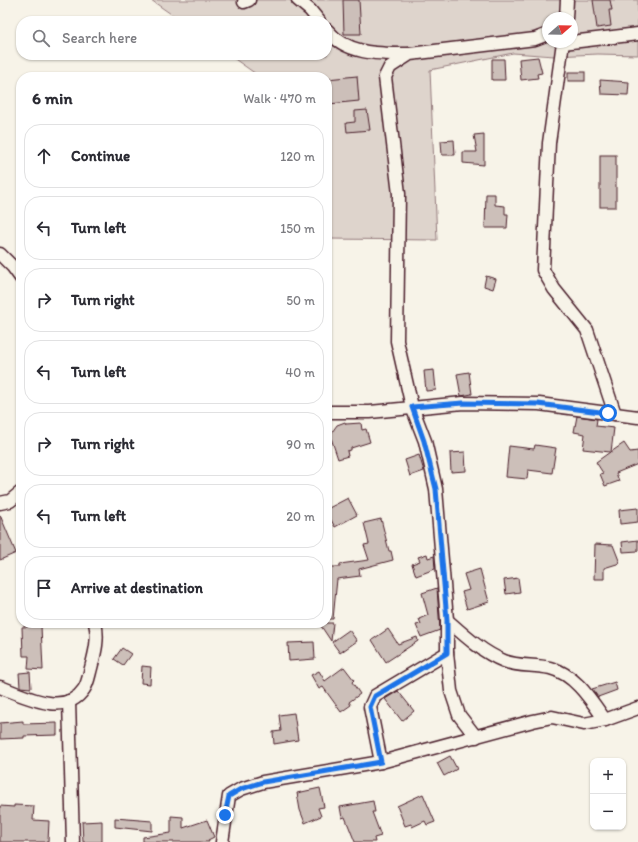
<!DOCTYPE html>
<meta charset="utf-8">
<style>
body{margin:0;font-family:Itim,sans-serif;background:#f7f7f7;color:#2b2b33}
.controls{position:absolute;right:12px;bottom:12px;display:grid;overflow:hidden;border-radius:8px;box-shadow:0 1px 3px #0004}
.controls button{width:36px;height:36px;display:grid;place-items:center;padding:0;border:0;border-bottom:1px solid #e1e1e2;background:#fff;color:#2b2b33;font:20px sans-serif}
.compass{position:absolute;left:542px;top:12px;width:36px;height:36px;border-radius:50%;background:#fff;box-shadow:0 1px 3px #0004;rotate:70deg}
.stop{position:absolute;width:12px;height:12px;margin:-9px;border:3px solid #1a73e8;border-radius:50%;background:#fff}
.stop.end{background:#1a73e8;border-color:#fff;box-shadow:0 1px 4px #0008}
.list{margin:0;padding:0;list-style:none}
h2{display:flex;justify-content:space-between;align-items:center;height:52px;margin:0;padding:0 16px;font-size:17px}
h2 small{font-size:13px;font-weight:400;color:#7c7c81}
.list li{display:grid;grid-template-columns:26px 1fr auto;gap:12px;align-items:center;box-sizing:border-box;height:64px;margin:0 8px 8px;padding:0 8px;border:1px solid #e1e1e2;border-radius:16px}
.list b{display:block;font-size:15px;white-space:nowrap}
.list em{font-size:13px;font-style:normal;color:#7c7c81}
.icon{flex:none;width:22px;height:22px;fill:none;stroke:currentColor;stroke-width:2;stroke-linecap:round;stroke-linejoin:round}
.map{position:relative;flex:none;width:638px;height:842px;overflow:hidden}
.search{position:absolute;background:#fff;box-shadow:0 1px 3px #0004;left:16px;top:16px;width:316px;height:44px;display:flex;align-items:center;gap:10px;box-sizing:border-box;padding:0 14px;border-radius:16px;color:#7c7c81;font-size:15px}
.panel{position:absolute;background:#fff;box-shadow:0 1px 3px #0004;left:16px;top:72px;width:316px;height:556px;border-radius:16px}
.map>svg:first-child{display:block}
.green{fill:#ded4cc;stroke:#947a7c;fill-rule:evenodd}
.building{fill:#ccbfb9;stroke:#4a1f2b}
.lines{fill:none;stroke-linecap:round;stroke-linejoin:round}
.minor-casing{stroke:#4a1f2b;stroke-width:15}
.minor{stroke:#f7f3e8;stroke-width:12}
.route{stroke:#1a73e8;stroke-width:5}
</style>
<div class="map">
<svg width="638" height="842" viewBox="0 0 638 842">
<rect width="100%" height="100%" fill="#f7f3e8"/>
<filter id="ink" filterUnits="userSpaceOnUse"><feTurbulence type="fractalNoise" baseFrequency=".025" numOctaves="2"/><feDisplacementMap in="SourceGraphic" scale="8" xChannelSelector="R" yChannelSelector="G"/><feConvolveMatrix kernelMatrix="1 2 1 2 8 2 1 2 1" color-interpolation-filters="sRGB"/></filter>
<g filter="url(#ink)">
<!-- green -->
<path class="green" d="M151 0H638V55L598 54 554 56 513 53 430 70 437 240 327 239V77H256V74L229 55H327V21H181ZM548 18H572V42H548Z"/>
<!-- building -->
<g class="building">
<polygon points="343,0 359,0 361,34 344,34"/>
<polygon points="593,0 610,0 612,10 609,10 611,26 597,28"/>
<polygon points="538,57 542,73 537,74 538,78 521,80 519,59"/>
<polygon points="492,59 504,59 505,80 492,80"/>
<rect x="568" y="72" width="17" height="9"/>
<polygon points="357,76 359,101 329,104 327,79"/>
<polygon points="600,80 629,82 628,95 601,94"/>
<polygon points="367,110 370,130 347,132 346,123 355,122 355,111"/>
<polygon points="484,134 484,165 463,163 463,152 477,152 474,135"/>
<polygon points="454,140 455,155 442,155 441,141"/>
<rect x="600" y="155" width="16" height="52"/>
<polygon points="486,194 495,194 495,205 505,206 505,214 508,214 507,228 485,228"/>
<polygon points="486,276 496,279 493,289 484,286"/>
<polygon points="434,370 436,390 426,391 424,371"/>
<polygon points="469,372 472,394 461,396 457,374"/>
<polygon points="577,416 597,419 596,426 614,428 611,452 624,443 630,452 638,451 638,464 616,473 619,481 605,486 600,474 603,473 596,462 610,452 583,449 585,434 574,432"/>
<polygon points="345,422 346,424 361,423 362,430 366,429 370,442 351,448 351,450 347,451 348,456 338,459 330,435 337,425"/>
<polygon points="535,445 556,448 552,473 528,470 527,479 506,477 509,446 534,449"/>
<polygon points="465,452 466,471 451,472 450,453"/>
<polygon points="419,455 424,471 410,476 405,460"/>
<polygon points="348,498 357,515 335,527 327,513 327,509"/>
<polygon points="638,508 638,522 620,524 619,510"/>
<polygon points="0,515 16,553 0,560"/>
<polygon points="381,519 389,551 391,551 393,560 359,569 360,576 337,579 333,619 327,619 329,567 340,567 340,564 369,560 364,545 369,544 364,523"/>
<polygon points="638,540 638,551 623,552 622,542"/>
<polygon points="595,544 613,545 620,563 604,568 604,579 594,579"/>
<polygon points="427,554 428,558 434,556 435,569 416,576 412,564 420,561 418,557"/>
<polygon points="480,569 489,602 467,609 462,592 469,590 464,574"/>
<polygon points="518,578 520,592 506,594 504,580"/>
<polygon points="437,588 440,630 421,637 416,625 421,624 419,619 428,615 422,593"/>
<polygon points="319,623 333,623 331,641"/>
<polygon points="41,626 43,670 28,669 29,656 23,656 22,627"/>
<polygon points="388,629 398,644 417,637 418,641 386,662 372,640"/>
<polygon points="349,630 357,641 340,653 332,642"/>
<polygon points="314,642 315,659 289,661 288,643"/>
<polygon points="122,648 131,654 123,665 114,659"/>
<polygon points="142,666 151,667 150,684 141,683"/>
<polygon points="344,667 354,680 352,682 360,694 349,702 351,705 341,712 323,687 319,689 311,675 319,671 325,681"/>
<polygon points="30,672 31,688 20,687 19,673"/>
<polygon points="615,682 617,690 598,697 592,689"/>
<polygon points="398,691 414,711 402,721 385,699"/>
<polygon points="294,713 298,740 274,744 273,732 281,731 279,715"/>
<polygon points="23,721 23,724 57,723 57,735 24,736 24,738 0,739 0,723"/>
<polygon points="450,756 457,769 444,776 437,763"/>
<polygon points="320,788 324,807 318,808 321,816 305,823 300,810 297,793"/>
<polygon points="423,794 435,822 427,825 425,821 412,827 411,824 405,826 397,806"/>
<polygon points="373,801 375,812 372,812 381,836 374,838 375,842 355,842 345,817 342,818 340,807"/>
<polygon points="14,805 34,806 33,820 49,821 48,842 0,842 0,806 14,807"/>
<polygon points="171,816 183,817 183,828 207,820 214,837 208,840 209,842 143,842 143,837 171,833"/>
<polygon points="115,818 152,821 152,831 115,827"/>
<polygon points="102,821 102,842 83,842 82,822"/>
</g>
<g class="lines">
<defs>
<g id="minor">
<polyline points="298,0 310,10 319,21"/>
<polyline points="244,2 249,0"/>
<polyline points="566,18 567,0"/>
<path d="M327 30C347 55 380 54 409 54"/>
<polyline points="563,42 549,143 543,270 554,289 587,330 615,414"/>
<polyline points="563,43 638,34"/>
<polyline points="0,254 13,267 21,278"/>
<polyline points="327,412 370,412 463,403 539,404 638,417"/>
<polyline points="0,503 10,501 21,492"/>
<path d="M447 620C464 635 482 652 504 661 519 667 534 664 550 668 575 674 591 700 605 720"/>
<path d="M0 687C25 696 65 718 84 689 88 683 89 675 91 668 95 653 99 638 95 623"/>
<polyline points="69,701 73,842"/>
<polyline points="476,737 459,715 451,691 447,653 447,620 436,489 425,441 412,407 397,341 399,194 385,77 390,67 410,54 535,39 548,34"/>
<polyline points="381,762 370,707 375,696 447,653"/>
<polyline points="222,842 229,796 241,789 263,782 381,762 533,721 552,717 584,724 605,720 638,708"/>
</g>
</defs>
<!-- minor casing -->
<use href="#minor" class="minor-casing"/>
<!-- minor -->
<use href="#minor" class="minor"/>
</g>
</g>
<g class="lines" filter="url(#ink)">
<!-- route -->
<polyline class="route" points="225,815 229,796 241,789 263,782 381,762 370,707 375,696 447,653 447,620 436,489 424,441 412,407 463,403 538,404 608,413"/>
</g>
</svg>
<div class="controls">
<button>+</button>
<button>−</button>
</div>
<svg class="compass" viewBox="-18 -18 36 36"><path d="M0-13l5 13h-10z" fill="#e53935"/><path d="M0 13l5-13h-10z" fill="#7c7c81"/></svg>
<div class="stop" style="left:608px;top:413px"></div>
<div class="stop end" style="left:225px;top:815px"></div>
<div class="search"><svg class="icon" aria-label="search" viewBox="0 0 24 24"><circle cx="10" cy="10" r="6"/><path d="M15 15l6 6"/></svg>Search here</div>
<section class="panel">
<h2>6 min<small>Walk · 470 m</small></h2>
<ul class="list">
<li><svg class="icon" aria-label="ahead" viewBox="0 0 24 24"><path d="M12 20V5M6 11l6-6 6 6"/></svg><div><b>Continue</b></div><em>120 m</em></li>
<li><svg class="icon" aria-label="left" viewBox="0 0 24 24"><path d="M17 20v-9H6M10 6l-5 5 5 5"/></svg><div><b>Turn left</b></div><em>150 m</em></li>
<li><svg class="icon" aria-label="right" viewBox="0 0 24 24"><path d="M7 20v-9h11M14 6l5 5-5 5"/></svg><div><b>Turn right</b></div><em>50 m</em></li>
<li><svg class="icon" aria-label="left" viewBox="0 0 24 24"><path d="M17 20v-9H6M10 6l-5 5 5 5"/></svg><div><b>Turn left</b></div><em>40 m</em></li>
<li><svg class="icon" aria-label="right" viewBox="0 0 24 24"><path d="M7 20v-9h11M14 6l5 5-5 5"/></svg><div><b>Turn right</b></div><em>90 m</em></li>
<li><svg class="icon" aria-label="left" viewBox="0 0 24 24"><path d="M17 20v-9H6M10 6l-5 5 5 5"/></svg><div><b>Turn left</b></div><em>20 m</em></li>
<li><svg class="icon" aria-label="arrive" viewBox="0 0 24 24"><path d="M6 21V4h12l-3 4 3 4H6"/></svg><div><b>Arrive at destination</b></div></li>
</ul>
</section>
</div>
